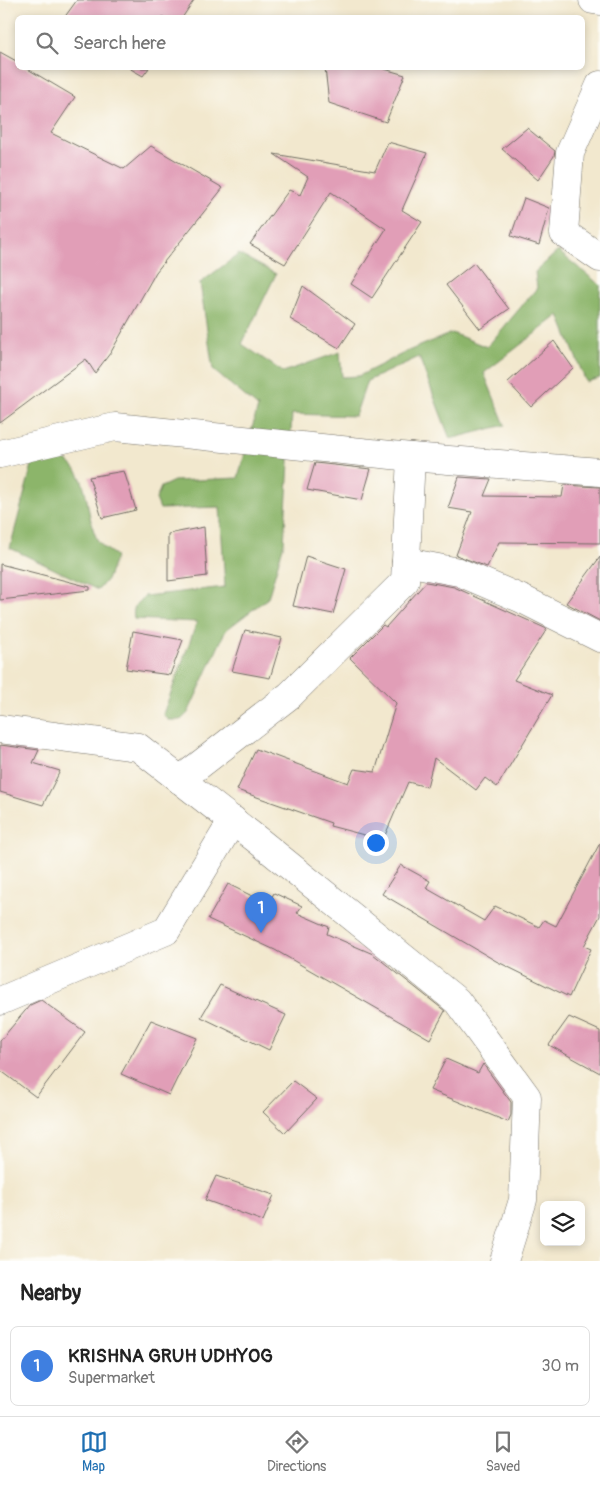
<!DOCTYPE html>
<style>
body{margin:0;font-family:Pangolin,sans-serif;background:#f2f2f2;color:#222}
.controls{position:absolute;right:15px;bottom:15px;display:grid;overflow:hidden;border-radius:8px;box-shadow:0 2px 8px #0003}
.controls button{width:45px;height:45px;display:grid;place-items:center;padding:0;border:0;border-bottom:1px solid #e0e0e0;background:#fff;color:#222;font:25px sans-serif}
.you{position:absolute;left:375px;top:842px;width:18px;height:18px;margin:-12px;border:4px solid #fff;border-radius:50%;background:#1a73e8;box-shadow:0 0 0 8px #1a73e833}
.badge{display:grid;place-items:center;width:32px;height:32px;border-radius:50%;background:#1f6fb2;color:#fff;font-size:16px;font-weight:700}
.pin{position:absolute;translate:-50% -41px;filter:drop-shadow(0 1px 2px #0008)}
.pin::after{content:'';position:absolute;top:26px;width:18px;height:15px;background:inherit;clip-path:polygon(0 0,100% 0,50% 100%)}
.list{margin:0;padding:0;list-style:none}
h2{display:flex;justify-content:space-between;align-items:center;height:65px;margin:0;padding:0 20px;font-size:21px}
h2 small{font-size:16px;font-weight:400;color:#767676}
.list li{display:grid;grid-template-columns:32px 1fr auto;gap:15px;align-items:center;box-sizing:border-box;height:80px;margin:0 10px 10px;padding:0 10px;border:1px solid #e0e0e0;border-radius:8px}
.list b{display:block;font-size:19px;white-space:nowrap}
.list p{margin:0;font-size:16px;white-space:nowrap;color:#767676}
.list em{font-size:16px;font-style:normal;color:#767676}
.icon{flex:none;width:28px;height:28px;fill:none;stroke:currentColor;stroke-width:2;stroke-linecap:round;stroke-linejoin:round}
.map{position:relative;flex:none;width:600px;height:1261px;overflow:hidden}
.search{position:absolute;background:#fff;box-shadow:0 2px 8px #0003;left:15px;right:15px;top:15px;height:55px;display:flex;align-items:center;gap:12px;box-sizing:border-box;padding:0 18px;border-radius:8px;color:#767676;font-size:19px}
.sheet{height:155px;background:#fff}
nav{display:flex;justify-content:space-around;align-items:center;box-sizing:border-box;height:70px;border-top:1px solid #e0e0e0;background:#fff;font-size:14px;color:#767676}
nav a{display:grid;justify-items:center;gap:2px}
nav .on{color:#1f6fb2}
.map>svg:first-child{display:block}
.forest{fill:#8cb56b;stroke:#5c704b}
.building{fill:#e19eb7}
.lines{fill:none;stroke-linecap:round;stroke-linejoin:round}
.minor-casing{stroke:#716d64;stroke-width:29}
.minor{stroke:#fff;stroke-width:28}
</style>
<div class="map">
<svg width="600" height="1261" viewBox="0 0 600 1261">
<rect width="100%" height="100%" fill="#fdfcf7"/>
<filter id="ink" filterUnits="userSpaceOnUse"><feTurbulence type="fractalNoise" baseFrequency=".02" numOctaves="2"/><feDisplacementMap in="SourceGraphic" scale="10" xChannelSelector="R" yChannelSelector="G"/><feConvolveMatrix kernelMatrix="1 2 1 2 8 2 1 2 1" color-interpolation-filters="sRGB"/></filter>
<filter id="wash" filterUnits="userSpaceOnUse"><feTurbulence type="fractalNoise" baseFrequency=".0096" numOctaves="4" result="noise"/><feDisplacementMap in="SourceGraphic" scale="20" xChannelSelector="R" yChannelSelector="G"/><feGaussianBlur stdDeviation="1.12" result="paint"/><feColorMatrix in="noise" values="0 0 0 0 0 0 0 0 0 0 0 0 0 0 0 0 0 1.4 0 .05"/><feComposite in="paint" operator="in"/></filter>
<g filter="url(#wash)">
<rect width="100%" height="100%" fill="#f2e8ce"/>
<!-- forest -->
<g class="forest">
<path d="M558 251 600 285V378L586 382 559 315 484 373 505 425 450 439 419 357 367 381 355 416 292 414 284 543 268 598 226 630 188 713 181 720H168L163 714 197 622 134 619C132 607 136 603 145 596L225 587 220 507 160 509 156 499 161 487 174 481 238 478 258 407 213 370 200 283 239 254 276 274 242 344 283 372 340 352 342 377 359 376 408 351 452 333 487 347 537 288 535 272Z"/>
<path d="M55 456C94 467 82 511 98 541 102 547 111 552 116 556L108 578 98 590 10 548 33 461Z"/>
</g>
<g id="blocks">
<!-- building -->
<g class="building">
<polygon points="77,0 194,0 182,18 64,18"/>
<polygon points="0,52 18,62 18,68 26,68 75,97 51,133 124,169 151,146 223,188 156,272 111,352 95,373 86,359 0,423"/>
<polygon points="129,68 149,68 143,76"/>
<polygon points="325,68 381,68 405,75 386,122 329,103"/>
<polygon points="527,128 555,151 554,156 538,180 502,149"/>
<polygon points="388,142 427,153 402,210 422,222 372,298 351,284 386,229 331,192 285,264 250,244 289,190 300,195 308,177 274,154 375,171"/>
<polygon points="524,198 549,208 539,245 511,236"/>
<polygon points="474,263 509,309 480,329 446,285"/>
<polygon points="303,286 355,324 339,348 290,319"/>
<polygon points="554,341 573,368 531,407 508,382"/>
<polygon points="315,463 371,469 362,500 307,490"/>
<polygon points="124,471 136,510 102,518 89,477"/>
<polygon points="459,477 491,479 484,496 562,497 564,485 600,487 600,543 499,542 487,567 456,555 472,512 448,508"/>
<polygon points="204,527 207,576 168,581 168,534"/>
<polygon points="306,556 346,569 333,614 293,606"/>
<polygon points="600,557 600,621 566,603"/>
<polygon points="0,564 90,587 90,590 0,600"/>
<polygon points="426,582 454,587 547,629 514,680 552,695 497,787 485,778 476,790 434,758 427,787 408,782 383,840 330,826 331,823 237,790 256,749 348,783 354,769 375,772 396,703 350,658 383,625 386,627"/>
<polygon points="245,630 282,638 270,678 232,671"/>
<polygon points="133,631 183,640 170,675 126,669"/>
<polygon points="0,745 39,750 33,763 60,771 43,805 0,792"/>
<polygon points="600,843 600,916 584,946 591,949 569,997 496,961 382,894 401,865 430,881 426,888 484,921 495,906 539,927 544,920 556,926"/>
<polygon points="228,884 268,904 274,893 302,906 297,913 329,927 327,934 373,954 445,1011 430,1039 275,950 208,919"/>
<polygon points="220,985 286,1015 269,1050 201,1017"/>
<polygon points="41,1000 85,1032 36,1097 0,1070 0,1041 30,1005"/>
<polygon points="569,1017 600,1031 600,1073 549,1045"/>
<polygon points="151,1020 197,1038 169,1095 121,1074"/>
<polygon points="446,1059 478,1073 483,1064 511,1102 511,1115 508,1122 430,1090"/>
<polygon points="293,1081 317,1099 285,1133 263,1112"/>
<polygon points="216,1176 274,1195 263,1221 205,1200"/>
</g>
</g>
</g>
<g filter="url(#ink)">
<use href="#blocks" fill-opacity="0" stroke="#716d64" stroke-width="1"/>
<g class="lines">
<defs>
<g id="minor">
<polyline points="593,0 600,1"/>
<polyline points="600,85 570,153 564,233 600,258"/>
<polyline points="0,454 115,427 411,457 600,472"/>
<polyline points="406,562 459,572 522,599 600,638"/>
<polyline points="0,729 138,747 260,842 457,1001 527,1097 523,1200 504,1261"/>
<polyline points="180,780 290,695 405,581 411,457"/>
<polyline points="0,1001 166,931 233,820"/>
</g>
</defs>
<!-- minor casing -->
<use href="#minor" class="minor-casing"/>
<!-- minor -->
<use href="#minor" class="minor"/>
</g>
</g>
</svg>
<div class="controls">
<button><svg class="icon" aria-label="layers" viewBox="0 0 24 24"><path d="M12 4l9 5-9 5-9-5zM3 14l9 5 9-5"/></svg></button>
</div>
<div class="you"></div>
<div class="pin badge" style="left:261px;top:933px;background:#3f7fe0">1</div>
<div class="search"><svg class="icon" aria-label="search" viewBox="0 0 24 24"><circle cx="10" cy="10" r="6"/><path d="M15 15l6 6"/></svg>Search here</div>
</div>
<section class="sheet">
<h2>Nearby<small></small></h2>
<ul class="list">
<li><span class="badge" style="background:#3f7fe0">1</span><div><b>KRISHNA GRUH UDHYOG</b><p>Supermarket</p></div><em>30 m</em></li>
</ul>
</section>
<nav>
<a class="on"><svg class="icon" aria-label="map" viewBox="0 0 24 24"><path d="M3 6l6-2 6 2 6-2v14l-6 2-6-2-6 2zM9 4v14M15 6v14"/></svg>Map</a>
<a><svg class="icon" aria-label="directions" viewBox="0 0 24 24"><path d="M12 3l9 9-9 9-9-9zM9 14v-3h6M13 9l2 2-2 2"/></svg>Directions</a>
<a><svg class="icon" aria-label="saved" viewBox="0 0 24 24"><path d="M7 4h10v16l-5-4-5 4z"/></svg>Saved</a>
</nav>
